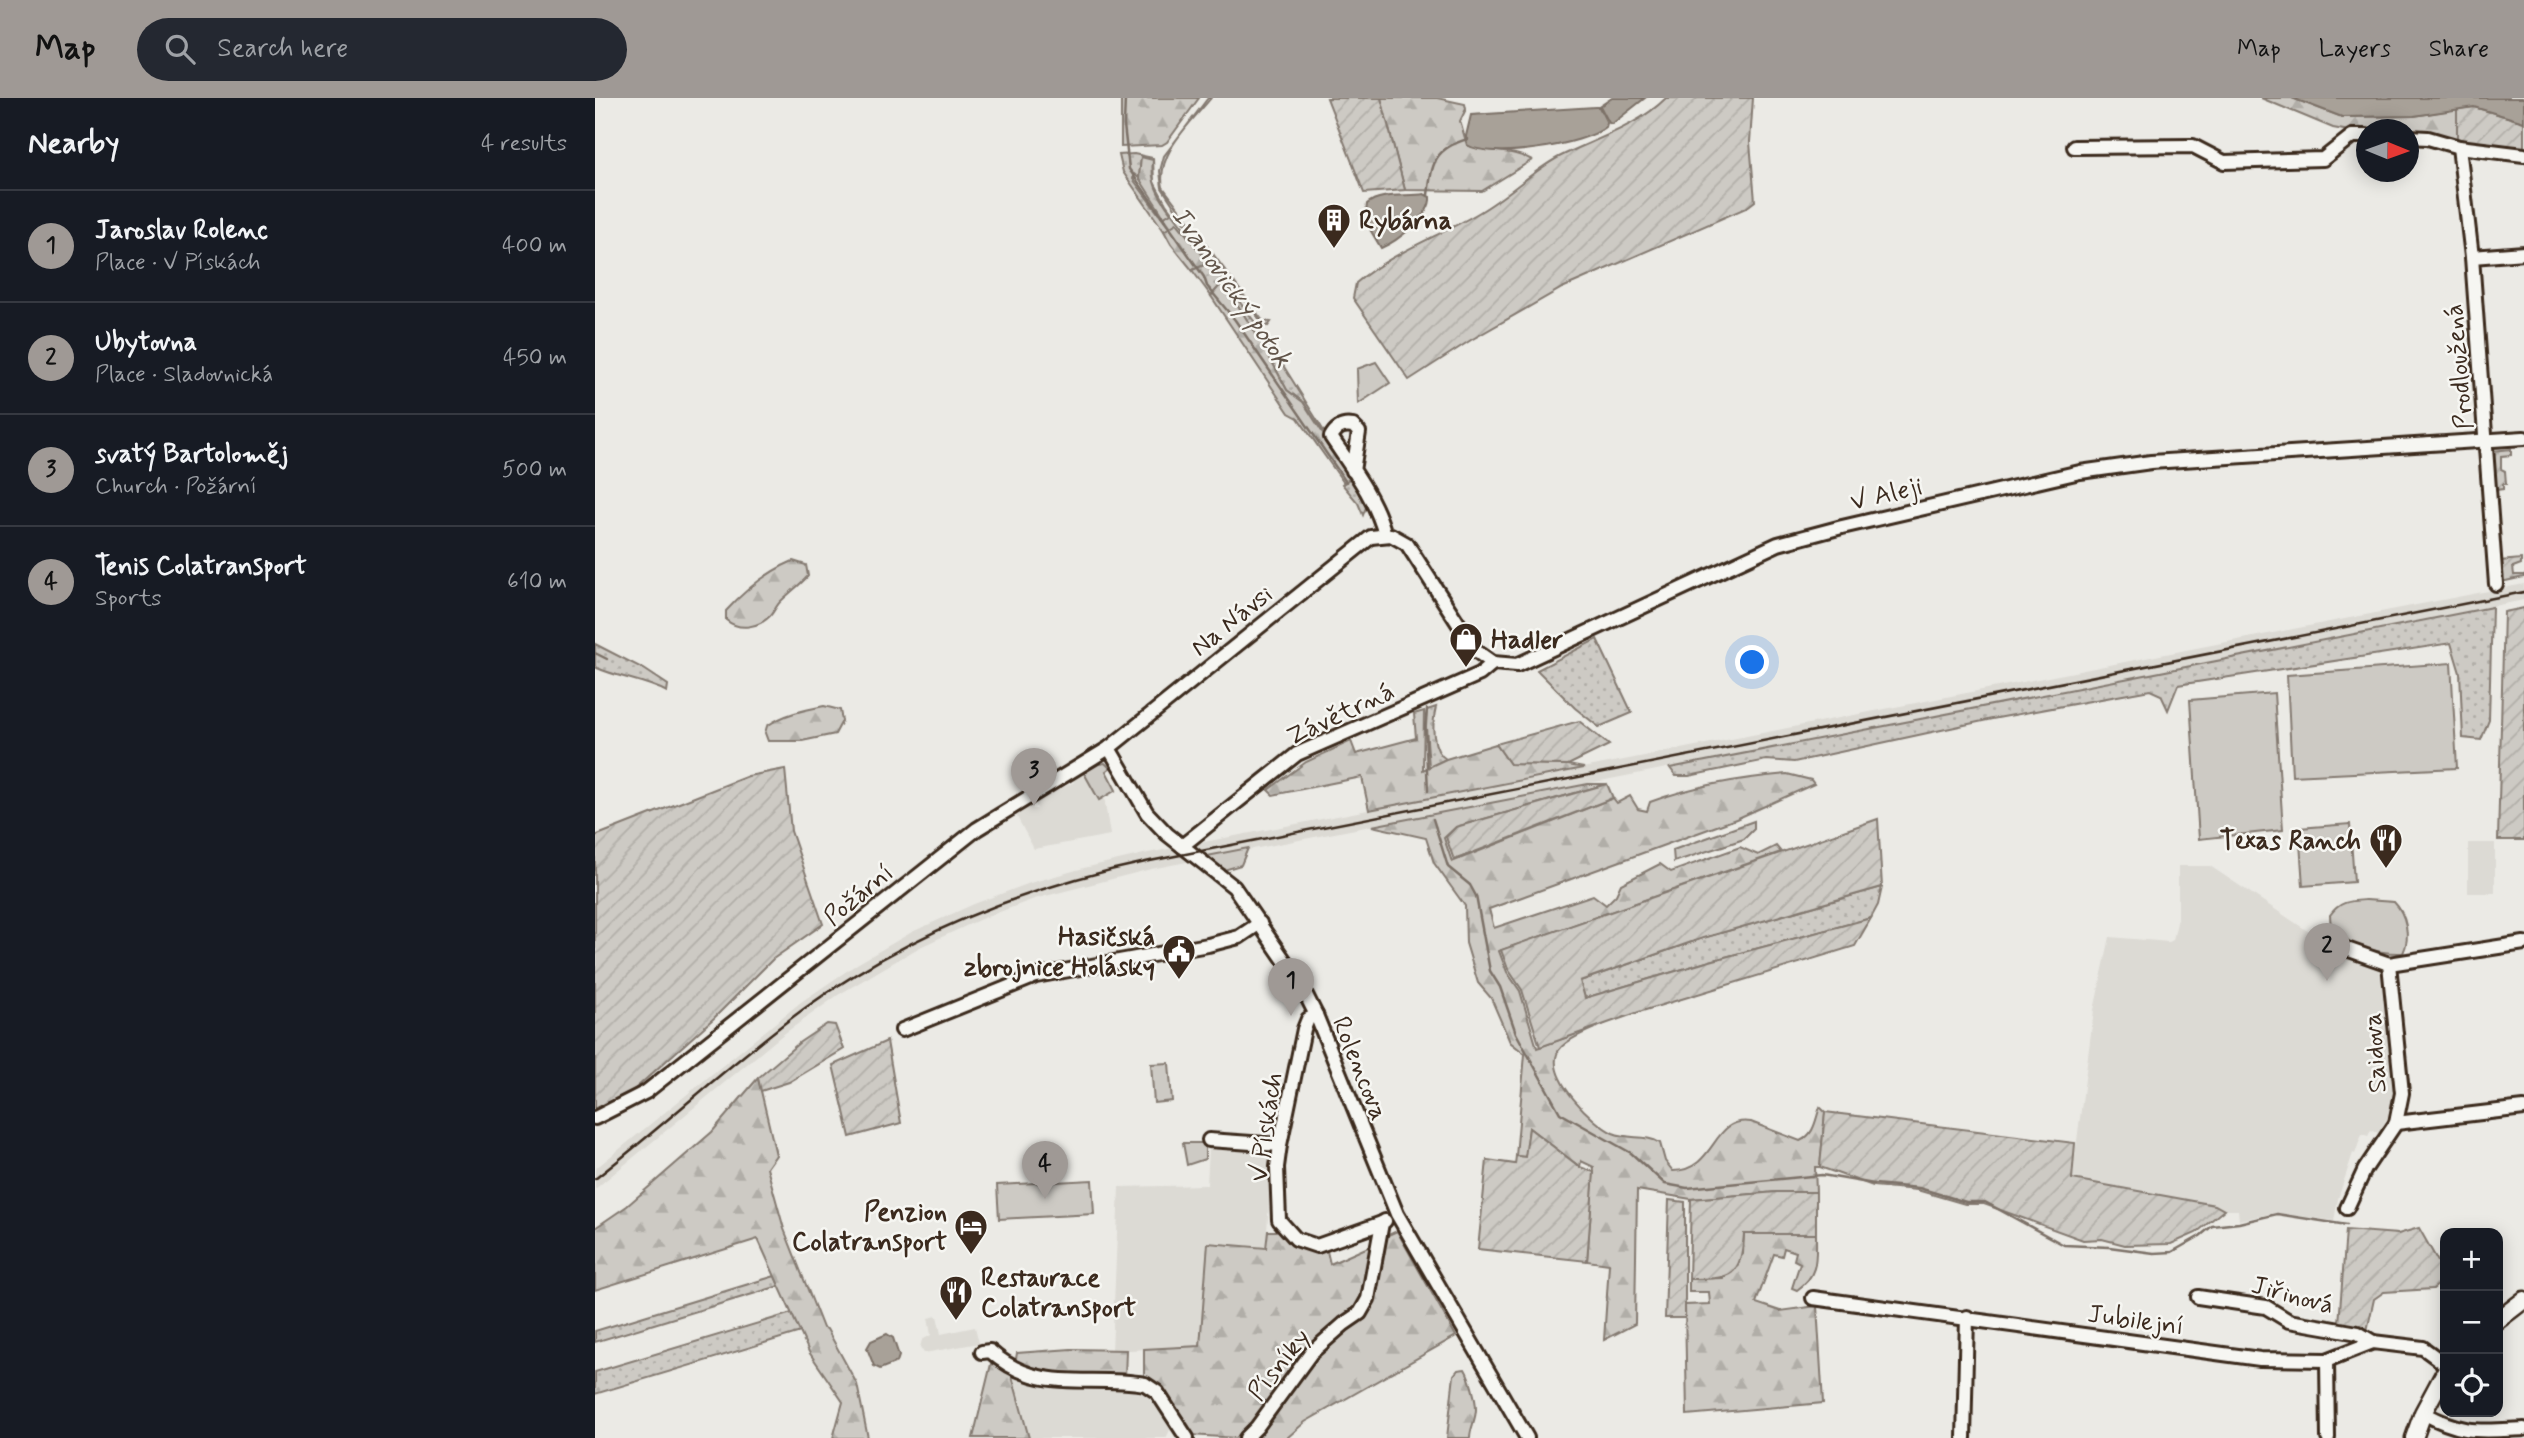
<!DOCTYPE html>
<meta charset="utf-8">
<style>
body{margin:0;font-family:Mynerve,sans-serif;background:#242831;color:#f1f3f6}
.controls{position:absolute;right:21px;bottom:21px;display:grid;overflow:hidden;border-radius:14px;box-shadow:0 4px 18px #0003}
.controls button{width:63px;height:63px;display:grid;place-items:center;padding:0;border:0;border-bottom:2px solid #363941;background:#171b24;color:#f1f3f6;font:35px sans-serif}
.compass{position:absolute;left:1761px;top:21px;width:63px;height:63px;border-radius:50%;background:#171b24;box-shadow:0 4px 18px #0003;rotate:91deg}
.you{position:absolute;left:1158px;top:565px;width:24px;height:24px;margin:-18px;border:5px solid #fff;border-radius:50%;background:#1a73e8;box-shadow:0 0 0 10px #1a73e833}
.badge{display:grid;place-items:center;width:46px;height:46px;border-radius:50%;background:#9f9995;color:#111;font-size:23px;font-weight:700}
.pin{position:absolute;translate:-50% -58px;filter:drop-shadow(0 2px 4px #0008)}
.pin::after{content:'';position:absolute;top:37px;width:24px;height:21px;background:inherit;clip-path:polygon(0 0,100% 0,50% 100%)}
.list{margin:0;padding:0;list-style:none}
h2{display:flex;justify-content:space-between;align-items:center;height:91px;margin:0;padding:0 28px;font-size:30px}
h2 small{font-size:23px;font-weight:400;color:#9ea1a6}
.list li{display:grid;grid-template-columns:46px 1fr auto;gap:21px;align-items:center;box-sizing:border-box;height:112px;padding:0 28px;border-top:2px solid #363941}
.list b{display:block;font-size:26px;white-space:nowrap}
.list p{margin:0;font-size:23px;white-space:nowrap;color:#9ea1a6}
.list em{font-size:23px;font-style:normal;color:#9ea1a6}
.icon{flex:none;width:38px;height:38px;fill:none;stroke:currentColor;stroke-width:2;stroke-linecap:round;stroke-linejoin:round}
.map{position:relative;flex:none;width:1929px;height:1340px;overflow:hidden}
header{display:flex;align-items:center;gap:42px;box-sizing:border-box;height:98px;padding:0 35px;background:#9f9995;color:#111}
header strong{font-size:33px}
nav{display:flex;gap:38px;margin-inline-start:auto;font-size:24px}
.search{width:490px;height:63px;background:#242831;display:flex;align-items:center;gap:18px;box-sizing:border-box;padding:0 24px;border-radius:38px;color:#9ea1a6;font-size:26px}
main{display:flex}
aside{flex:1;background:#171b24}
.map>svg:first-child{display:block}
.built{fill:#dcdad4}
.grass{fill:url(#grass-dots);stroke:#847a71;stroke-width:2}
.forest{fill:url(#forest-firs);stroke:#847a71;stroke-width:2}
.park{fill:#cdcac4;stroke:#847a71;stroke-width:2}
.garden{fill:url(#garden-furrows);stroke:#847a71;stroke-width:2}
.water{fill:#a8a198;stroke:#7c7167;stroke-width:2}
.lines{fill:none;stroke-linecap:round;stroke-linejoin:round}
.stream{stroke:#7c7167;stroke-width:2.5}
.minor-casing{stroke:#3b2a1e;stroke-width:18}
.major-casing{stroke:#3b2a1e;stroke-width:21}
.minor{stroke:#f6f6f2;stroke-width:12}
.major{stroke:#f6f6f2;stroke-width:16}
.rail{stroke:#3b2a1e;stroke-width:2.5}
.labels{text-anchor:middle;stroke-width:5;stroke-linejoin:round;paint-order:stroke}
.poi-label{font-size:26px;font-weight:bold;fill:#3b2a1e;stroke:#f6f6f2;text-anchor:start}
.street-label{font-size:26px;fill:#3b2a1e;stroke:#f6f6f2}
.water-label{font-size:28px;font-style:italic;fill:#615449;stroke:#f6f6f2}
</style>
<header>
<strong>Map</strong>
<div class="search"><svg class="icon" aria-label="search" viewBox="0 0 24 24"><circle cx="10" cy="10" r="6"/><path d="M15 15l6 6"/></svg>Search here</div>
<nav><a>Map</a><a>Layers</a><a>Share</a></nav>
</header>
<main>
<aside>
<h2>Nearby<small>4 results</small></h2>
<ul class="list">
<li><span class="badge">1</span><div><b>Jaroslav Rolenc</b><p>Place · V Pískách</p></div><em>400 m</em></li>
<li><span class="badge">2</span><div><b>Ubytovna</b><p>Place · Sladovnická</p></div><em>450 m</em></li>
<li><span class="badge">3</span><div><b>svatý Bartoloměj</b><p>Church · Požární</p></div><em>500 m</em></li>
<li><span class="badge">4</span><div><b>Tenis Colatransport</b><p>Sports</p></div><em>610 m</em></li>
</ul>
</aside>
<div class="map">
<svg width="1929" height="1340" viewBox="0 0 1929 1340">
<defs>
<pattern id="grass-dots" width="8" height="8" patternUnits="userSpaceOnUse" patternTransform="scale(1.75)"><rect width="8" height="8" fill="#cdcac4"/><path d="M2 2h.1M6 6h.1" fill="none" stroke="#b1aea8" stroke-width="1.8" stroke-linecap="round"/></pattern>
<pattern id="forest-firs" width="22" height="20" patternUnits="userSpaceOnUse" patternTransform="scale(1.75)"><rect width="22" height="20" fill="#cdcac4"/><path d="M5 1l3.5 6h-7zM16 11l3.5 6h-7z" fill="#b1aea8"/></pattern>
<pattern id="garden-furrows" width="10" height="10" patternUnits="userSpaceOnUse" patternTransform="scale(1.75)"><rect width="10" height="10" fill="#cdcac4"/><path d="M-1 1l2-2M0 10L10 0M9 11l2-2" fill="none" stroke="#b1aea8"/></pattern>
</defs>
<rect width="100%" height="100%" fill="#ebeae5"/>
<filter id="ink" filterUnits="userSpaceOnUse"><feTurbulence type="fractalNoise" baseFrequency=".0143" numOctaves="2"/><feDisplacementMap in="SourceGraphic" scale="14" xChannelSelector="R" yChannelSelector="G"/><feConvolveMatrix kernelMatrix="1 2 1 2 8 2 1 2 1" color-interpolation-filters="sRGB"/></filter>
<g filter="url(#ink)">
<!-- built -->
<g class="built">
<polygon points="1929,486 1929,502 556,771 439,801 386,821 325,849 243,897 186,938 0,1091 0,1071 206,904 262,866 317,834 379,806 435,785 489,770 553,755"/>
<polygon points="489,675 503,701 509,699 515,737 439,751 421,717 436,707 438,711 442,711 440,704 479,684 478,681"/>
<rect x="1873" y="745" width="27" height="50"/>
<polygon points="1583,768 1615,768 1726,842 1791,869 1802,996 1797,1013 1783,1035 1776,1032 1773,1038 1767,1036 1760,1056 1758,1055 1743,1101 1739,1123 1682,1115 1644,1122 1643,1112 1629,1112 1620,1107 1477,1081 1499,912 1515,839 1574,844 1578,842 1583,820"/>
<polygon points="614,1050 677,1054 671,1150 613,1146 605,1248 517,1253 524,1089 612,1087"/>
<polygon points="342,1218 346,1236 380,1229 384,1245 329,1255 325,1249 327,1242 336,1237 333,1220"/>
<polygon points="415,1271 441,1285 547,1290 576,1330 571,1340 434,1340"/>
</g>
<!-- grass -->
<g class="grass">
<path d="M613 0H616C596 25 561 55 568 89L668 223 676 224 673 228 669 227 584 116 567 90 565 73 569 58Z"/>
<path d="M539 56 558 60 559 84 571 106 668 235 773 404 768 417 763 405 747 386 756 379 708 304 692 292 668 247 628 184 616 198 597 172 614 165 582 125 576 129 569 119 575 115C563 97 557 78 546 59L544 80 539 76 538 81 574 130 569 133 528 74 524 57Z"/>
<polygon points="1897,509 1894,622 1886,642 1868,640 1865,575 1856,545 1583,587 1573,612 1566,597 1555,592 1397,621 1199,664 1171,662 1094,678 1081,678 1075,670"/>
<polygon points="1002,541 1037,615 1004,629 980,610 942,572"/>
<path d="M0 546 49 571 73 587 72 594C50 582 23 580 0 569Z"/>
<path d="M841 609C837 625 836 652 851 661L834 669 831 629 832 612Z"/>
<polygon points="1287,789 1283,807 1276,820 1115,863 990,900 985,883 1108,840"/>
<polygon points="180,1178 184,1188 0,1244 0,1233"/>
<polygon points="197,1215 206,1234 0,1296 0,1274"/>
</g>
<!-- forest -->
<g class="forest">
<polygon points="526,0 604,0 572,44 567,47 526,49"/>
<path d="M786 0H842L870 6 871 11 865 23 872 47C894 55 917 51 937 62L887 93 810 92Z"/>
<polygon points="1666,0 1697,0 1747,19 1819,18 1862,11 1862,47 1814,36 1814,32 1772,32 1771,36 1738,30"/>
<path d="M546 59 558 62C555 84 563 97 576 115L569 119 544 80Z"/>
<polygon points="582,125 614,165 597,172 576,146 569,133"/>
<polygon points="628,184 668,247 692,292 708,304 756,379 749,385 703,320 694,315 616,198"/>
<path d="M198 463 211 467 213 478C205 487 194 495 185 504 181 508 179 514 175 518 163 530 144 533 131 522V513C150 492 172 474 198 463Z"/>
<path d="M229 608 245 612 247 623 240 636 207 643H173L170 635 172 628C189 616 209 612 229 608Z"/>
<polygon points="829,613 828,672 851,661 901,646 915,666 973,667 989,670 774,712 767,679 678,697 673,692 711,664 756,643 761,656 821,640 819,616"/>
<path d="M1192 676 1216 682 1219 686 1141 721 894 811 899 830 998 797 1011 807 1021 797 1026 786 1065 766 1076 774 1145 749 1163 757 1181 748 1186 754 904 853 912 874 925 893 942 950 1011 925C999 931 966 942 962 956 953 981 997 1025 1018 1035 1034 1042 1051 1036 1065 1045L1070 1063 1078 1073C1122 1072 1116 1018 1156 1024L1205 1043C1220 1036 1220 1023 1225 1009L1230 1014 1225 1069H1220L1221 1094H1182L1096 1101 1042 1092 1040 1226 1009 1242 1014 1166 992 1163 999 1069 986 1063 985 1069 934 1030 931 1059 921 1058 930 956 915 944 896 900 883 885 871 845 870 808 839 765 831 740 777 728 993 686H1012L861 729 849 740 857 764 1018 700 1022 705 1035 698 1043 711 1052 713 1055 704C1100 687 1146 680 1192 676Z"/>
<polygon points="1159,723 1159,731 1149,741 1079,764 1078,752"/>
<polygon points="163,980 181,1057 172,1070 189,1131 228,1230 232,1231 262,1286 273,1340 238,1340 248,1304 214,1254 163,1141 0,1192 0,1130 32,1108 117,1034"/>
<polygon points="682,1131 731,1149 735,1166 780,1146 769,1198 763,1210 666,1316 641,1340 596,1337 549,1280 549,1251 605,1248 613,1145 671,1150 673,1133 681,1133"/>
<polygon points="802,1133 861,1238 710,1324 692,1340 657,1340 722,1256 778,1202 791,1138"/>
<path d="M1149 1136H1221C1221 1160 1224 1177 1202 1192L1197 1190 1205 1165 1199 1162 1201 1154 1189 1150 1187 1158 1179 1156 1161 1205 1185 1213 1222 1208 1228 1305 1092 1317 1090 1207 1115 1206 1114 1194H1094V1181L1128 1180 1148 1156Z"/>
<polygon points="476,1251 531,1252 530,1280 454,1278 420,1266 422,1255"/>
<polygon points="396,1266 415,1271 434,1340 378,1340"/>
<path d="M870 1271C875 1279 881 1302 881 1311 881 1322 875 1330 875 1340H852L859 1277 863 1272Z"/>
</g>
<!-- park -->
<g class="park">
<polygon points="781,264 795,285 763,306 762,271"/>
<polygon points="1856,565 1862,670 1697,678 1692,577"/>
<polygon points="1679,595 1688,732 1604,741 1595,602"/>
<polygon points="510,665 515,670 511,673 521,692 504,702 489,675 504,666"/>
<polygon points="1755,726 1759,784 1708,788 1704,730"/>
<polygon points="653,750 646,767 629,772 612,758"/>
<path d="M1771 802 1799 804C1811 816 1816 839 1808 855 1783 856 1755 849 1736 832L1735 817C1745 803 1755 803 1771 802Z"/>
<polygon points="574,965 577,1003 559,1005 556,966"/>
<polygon points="588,1045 610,1045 610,1061 592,1067"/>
<polygon points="497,1082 499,1116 404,1121 402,1087"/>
</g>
<!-- garden -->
<g class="garden">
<polygon points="732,0 786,0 810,92 769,95"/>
<path d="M1071 0H1158L1155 44 1160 103 1151 110 967 190 876 242 814 282 758 200 761 185C796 155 845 138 885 114 913 98 936 74 964 59 1000 41 1042 29 1071 0Z"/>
<polygon points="1879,9 1929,24 1929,55 1862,47 1862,11"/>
<polygon points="1916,351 1916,357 1906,358 1906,371 1910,373 1911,386 1908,386 1908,391 1900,392 1898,353"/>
<polygon points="1926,461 1926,466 1918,469 1919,477 1929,477 1929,479 1906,484 1905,463"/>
<polygon points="1929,510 1929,742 1903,742 1909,514"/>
<polygon points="984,623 1014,647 973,667 915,666 901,646"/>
<polygon points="190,671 196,733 228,826 178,861 119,920 32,998 0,1012 0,738 153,678"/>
<polygon points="1012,686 1018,700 859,762 851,739 861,729"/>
<polygon points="1283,721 1287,789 1108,840 985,883 990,900 1115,863 1276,820 1260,848 1044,914 945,949 927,892 913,871 906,852"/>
<polygon points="232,926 240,927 249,951 194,984 166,993 163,980 205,944"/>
<polygon points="292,943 306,1025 255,1039 238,967"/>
<polygon points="1230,1014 1480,1045 1477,1081 1620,1107 1629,1112 1601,1135 1576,1146 1530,1147 1507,1141 1488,1142 1389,1106 1370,1106 1322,1092 1278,1088 1225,1069"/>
<polygon points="934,1030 985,1069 999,1074 992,1163 883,1151 892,1062 920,1066 921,1058 930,1059"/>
<path d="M1182 1094H1221V1136H1149C1145 1182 1136 1180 1094 1181L1096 1101Z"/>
<polygon points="1074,1102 1090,1104 1090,1220 1070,1220"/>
<polygon points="1824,1130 1850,1176 1850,1181 1838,1191 1789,1194 1779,1201 1772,1233 1744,1226 1751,1132 1803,1136"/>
</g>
<!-- water -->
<g class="water">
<polygon points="1017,0 1050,0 1017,26 1014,25 1005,8"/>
<polygon points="1697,0 1929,0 1929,24 1879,9 1819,18 1747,19"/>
<path d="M1000 9H1004L1012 25 1011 29C990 47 896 62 872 47L871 38 876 17Z"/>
<path d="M829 96 835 99C837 117 801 144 786 150L770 123 772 106C785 94 813 99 829 96Z"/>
<polygon points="292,1236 298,1240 304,1258 302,1264 285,1271 279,1268 272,1250 276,1243"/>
</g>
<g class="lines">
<!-- stream -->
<g class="stream">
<polyline points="530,0 529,27 534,71 609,179 612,188 640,222 751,384"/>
<path d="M833 97C837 65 839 50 873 41"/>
<polyline points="0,555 12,561"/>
<polyline points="832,611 830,629 833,693"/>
<polyline points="838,721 853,769 875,787 881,798 895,873 905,889 921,935 965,1015 1036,1055 1070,1086 1092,1090 1227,1077 1279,1086 1324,1090 1371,1104 1390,1104 1469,1147 1514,1149 1559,1155 1577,1154 1605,1138 1617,1128 1644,1125 1682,1116 1752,1127"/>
</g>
<defs>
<g id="minor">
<polyline points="1814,39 1833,40 1864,49 1929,57"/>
<polyline points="1479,49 1598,48 1629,64 1728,61 1757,38 1772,38"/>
<polyline points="1864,49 1877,159 1901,486"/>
<polyline points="1877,159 1929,155"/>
<path d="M758 373 764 334 758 328C747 326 741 330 736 339 756 369 781 401 790 437"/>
<polyline points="514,650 552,715 572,736 639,789 705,885 721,917 802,1116 932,1340"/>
<polyline points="587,748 702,656 885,576 898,565"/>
<polyline points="1726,842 1794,866 1929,845"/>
<polyline points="721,917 713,921 709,931 685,1047 682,1069 684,1122 701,1141 722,1148 787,1125"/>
<polyline points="307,932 441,878 613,847 644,839 665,825"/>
<polyline points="0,1020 51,994 382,731 514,650 776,439 796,437 812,446 881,553 898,565 922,567 1183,446 1247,429 1485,374 1556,364 1929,340"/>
<polyline points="1801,1025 1929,1010"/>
<polyline points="614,1042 685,1047"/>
<polyline points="1752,1110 1770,1071 1801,1025 1807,995 1794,866"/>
<polyline points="1603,1199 1671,1209 1694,1223 1763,1235 1778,1244"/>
<polyline points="1218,1200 1665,1261 1732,1262 1778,1244 1828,1250 1850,1266"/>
<path d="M387 1254 395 1253C444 1297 492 1276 550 1286L562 1294 592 1340"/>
<polyline points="1732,1262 1733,1340"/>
<path d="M1828 1315C1869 1337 1885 1333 1929 1331"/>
<polyline points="651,1340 662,1329 716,1255 749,1226 765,1215 773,1201 787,1125 790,1123"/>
<polyline points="1369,1340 1372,1219"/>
</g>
<g id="major">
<polyline points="1903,1222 1929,1202"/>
<polyline points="1819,1340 1828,1315 1850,1274"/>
</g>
</defs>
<!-- minor casing -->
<use href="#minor" class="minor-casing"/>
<!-- major casing -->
<use href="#major" class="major-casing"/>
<!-- minor -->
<use href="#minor" class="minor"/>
<!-- major -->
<use href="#major" class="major"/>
<!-- rail -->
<path class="rail" d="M0 1081C71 1026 137 963 210 910 314 835 430 789 555 763L1929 494"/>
</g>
</g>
<!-- icons -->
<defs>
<symbol id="building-pin" viewBox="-11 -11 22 30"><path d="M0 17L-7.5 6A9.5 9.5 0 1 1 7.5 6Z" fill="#3b2a1e" stroke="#f6f6f2"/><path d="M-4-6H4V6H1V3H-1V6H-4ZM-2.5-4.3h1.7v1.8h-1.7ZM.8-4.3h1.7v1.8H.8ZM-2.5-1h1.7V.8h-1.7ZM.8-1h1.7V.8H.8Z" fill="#fff"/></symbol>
<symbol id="shop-pin" viewBox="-11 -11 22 30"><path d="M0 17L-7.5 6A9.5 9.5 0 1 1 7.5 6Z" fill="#3b2a1e" stroke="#f6f6f2"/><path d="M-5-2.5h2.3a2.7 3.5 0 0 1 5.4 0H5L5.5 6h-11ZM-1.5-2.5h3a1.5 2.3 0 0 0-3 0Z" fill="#fff"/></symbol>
<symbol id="restaurant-pin" viewBox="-11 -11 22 30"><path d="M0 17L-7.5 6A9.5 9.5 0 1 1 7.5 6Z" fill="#3b2a1e" stroke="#f6f6f2"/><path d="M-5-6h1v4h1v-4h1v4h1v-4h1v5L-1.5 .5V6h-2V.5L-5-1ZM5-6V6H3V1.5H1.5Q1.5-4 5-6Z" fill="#fff"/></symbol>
<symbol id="civic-pin" viewBox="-11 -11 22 30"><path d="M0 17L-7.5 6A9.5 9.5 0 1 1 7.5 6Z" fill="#3b2a1e" stroke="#f6f6f2"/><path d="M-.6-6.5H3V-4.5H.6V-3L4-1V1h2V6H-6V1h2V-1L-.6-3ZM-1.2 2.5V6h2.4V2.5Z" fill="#fff"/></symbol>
<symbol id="hotel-pin" viewBox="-11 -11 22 30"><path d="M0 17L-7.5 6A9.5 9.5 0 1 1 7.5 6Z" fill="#3b2a1e" stroke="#f6f6f2"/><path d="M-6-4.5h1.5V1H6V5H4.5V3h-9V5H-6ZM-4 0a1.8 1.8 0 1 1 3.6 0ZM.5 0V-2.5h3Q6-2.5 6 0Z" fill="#fff"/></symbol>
</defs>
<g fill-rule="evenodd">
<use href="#building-pin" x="720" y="103" width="38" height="52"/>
<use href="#shop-pin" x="852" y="522" width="38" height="52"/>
<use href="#restaurant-pin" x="1772" y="723" width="38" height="52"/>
<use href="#civic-pin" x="565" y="834" width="38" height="52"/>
<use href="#hotel-pin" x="357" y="1109" width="38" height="52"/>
<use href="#restaurant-pin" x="342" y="1175" width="38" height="52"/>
</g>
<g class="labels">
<!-- poi labels -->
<g class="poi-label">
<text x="764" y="131">Rybárna</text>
<text x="896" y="550">Hadler</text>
<text x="1766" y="751" text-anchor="end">Texas Ranch</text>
<text x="560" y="847" text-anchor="end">Hasičská<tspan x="560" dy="30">zbrojnice Holásky</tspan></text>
<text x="352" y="1122" text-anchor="end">Penzion<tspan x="352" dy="30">Colatransport</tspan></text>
<text x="386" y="1188">Restaurace<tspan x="386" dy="30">Colatransport</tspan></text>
</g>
<!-- street labels -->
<g class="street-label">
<text transform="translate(1863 269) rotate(-95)" y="9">Prodloužená</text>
<text transform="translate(1291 395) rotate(-13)" y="9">V Aleji</text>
<text transform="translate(636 522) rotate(-39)" y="9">Na Návsi</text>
<text transform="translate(745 615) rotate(-25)" y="9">Závětrná</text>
<text transform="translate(263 796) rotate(-39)" y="9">Požární</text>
<text transform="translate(1779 955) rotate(-94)" y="9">Saidova</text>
<text transform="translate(766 970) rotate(68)" y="9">Rolencova</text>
<text transform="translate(670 1029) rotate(-82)" y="9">V Pískách</text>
<text transform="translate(1698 1196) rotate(15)" y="9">Jiřinová</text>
<text transform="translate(1541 1221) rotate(8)" y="9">Jubilejní</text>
<text transform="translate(683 1266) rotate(-52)" y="9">Písníky</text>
</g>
<!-- water labels -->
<g class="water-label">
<text transform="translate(638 188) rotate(55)" y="10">Ivanovický potok</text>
</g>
</g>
</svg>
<div class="controls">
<button>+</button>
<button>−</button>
<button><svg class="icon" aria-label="locate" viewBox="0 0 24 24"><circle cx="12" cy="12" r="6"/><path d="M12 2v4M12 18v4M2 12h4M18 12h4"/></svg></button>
</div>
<svg class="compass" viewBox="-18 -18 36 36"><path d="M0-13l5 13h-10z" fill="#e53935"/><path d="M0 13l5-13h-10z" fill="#9ea1a6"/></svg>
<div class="you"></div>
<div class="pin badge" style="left:696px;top:918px">1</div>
<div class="pin badge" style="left:1732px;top:883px">2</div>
<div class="pin badge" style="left:439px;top:708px">3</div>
<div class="pin badge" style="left:450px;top:1101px">4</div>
</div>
</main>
